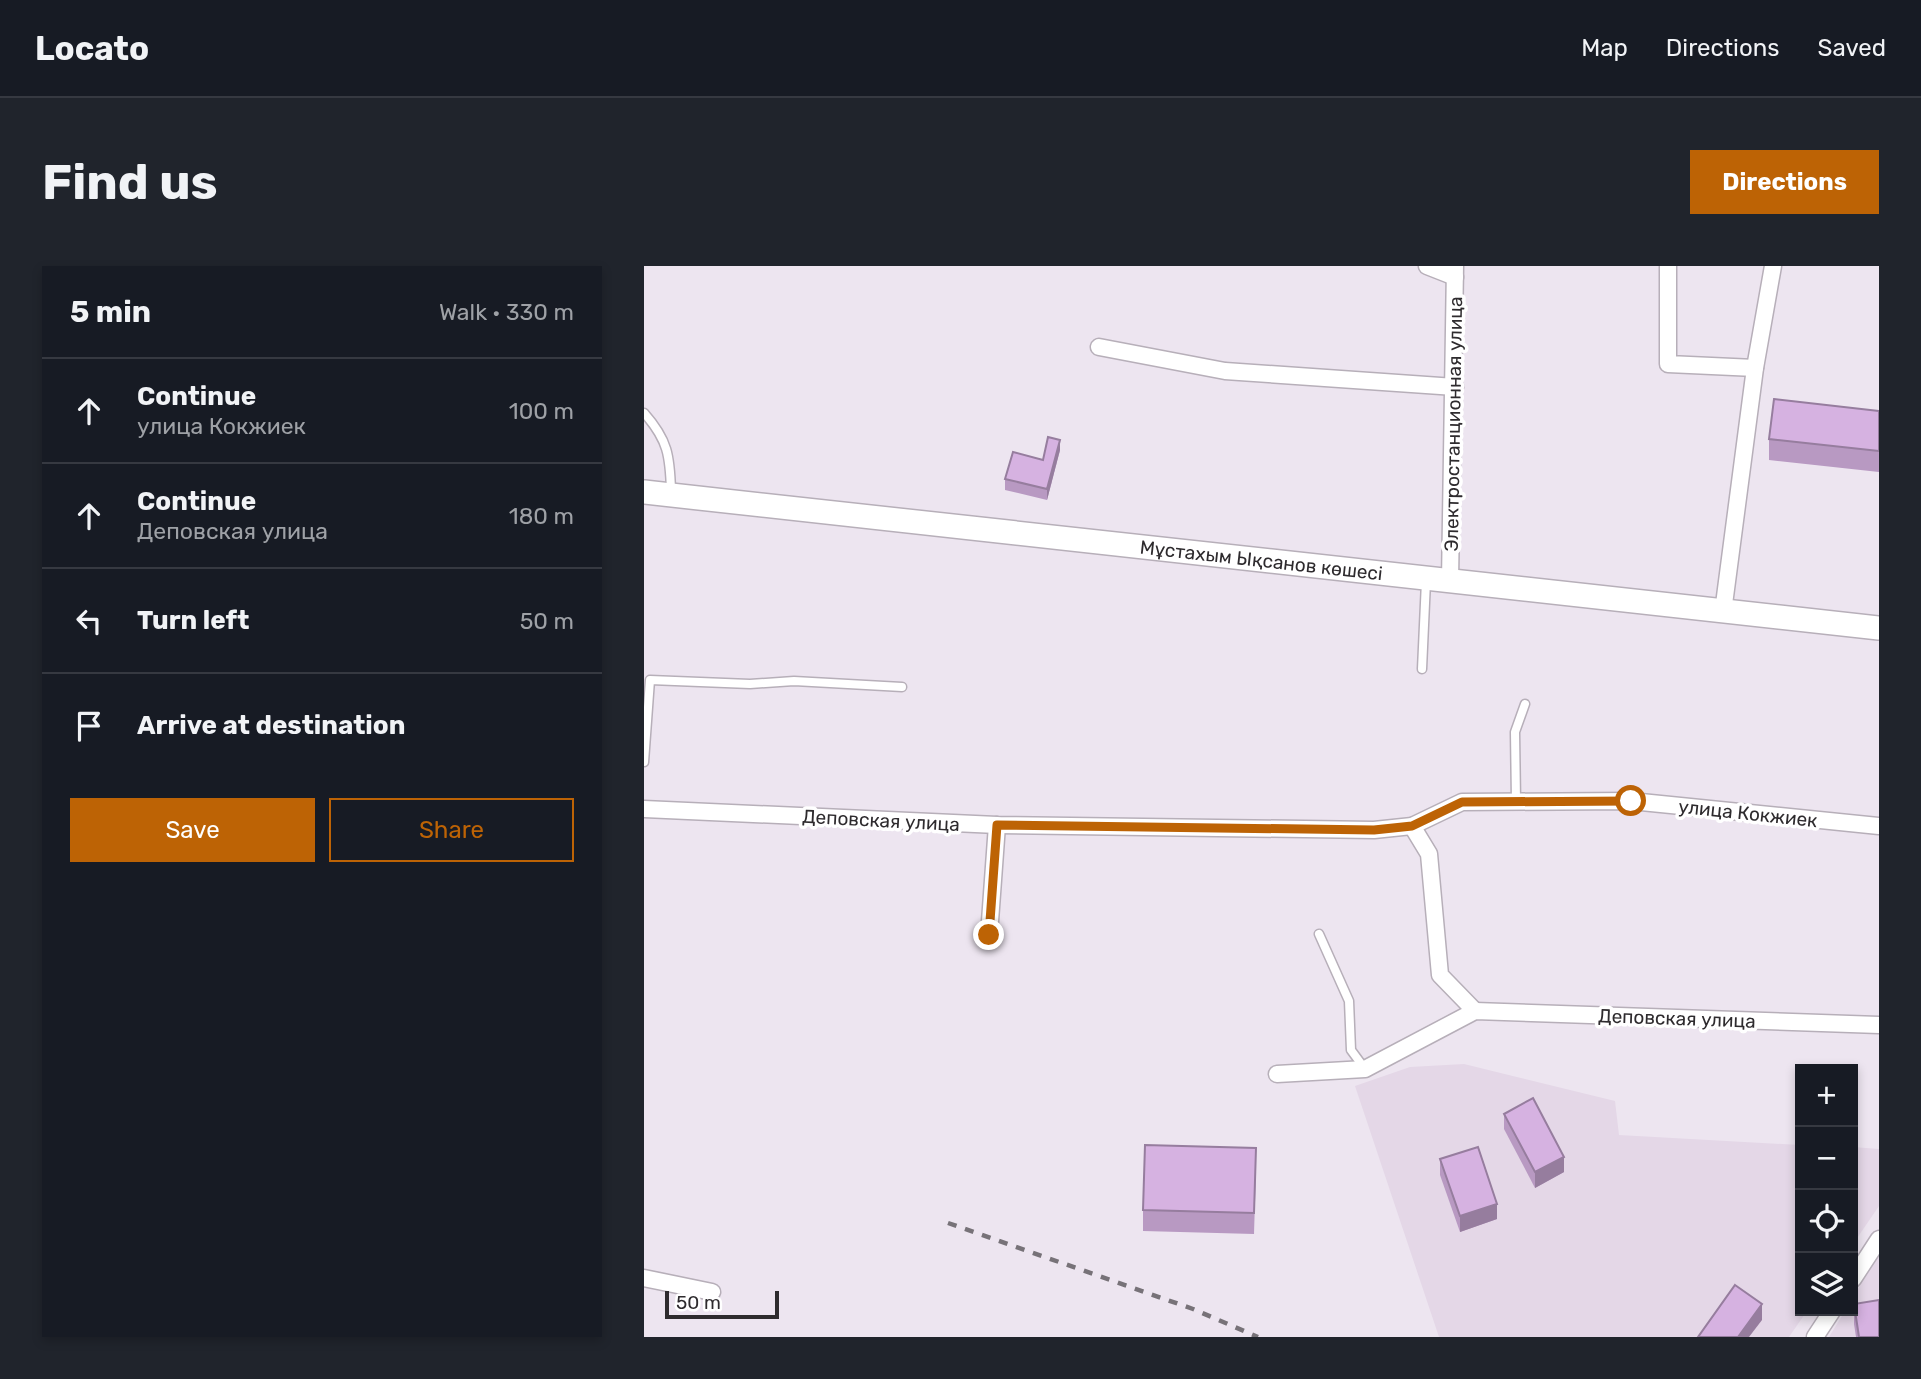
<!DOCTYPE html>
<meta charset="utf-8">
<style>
body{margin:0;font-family:Rubik,sans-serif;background:#20242c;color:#f1f3f6}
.controls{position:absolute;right:21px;bottom:21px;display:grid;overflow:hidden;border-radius:0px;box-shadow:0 4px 10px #0003}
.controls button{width:63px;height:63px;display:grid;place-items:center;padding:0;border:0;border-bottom:2px solid #363941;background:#171b24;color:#f1f3f6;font:35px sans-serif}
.scale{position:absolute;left:21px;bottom:18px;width:114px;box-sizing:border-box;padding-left:7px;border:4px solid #2e2b2e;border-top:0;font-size:19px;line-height:24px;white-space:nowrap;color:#2e2b2e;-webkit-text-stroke:5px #fff;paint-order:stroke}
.stop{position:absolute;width:21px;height:21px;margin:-16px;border:5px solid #bd6305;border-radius:50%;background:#fff}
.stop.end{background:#bd6305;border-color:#fff;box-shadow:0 2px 7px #0008}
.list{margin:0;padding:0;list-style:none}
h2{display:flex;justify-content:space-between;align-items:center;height:91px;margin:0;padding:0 28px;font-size:30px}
h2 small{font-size:23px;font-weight:400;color:#9ea1a6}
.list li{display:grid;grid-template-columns:46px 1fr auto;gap:21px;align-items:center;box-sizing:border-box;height:105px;padding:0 28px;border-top:2px solid #363941}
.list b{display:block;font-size:26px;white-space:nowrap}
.list p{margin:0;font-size:23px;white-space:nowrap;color:#9ea1a6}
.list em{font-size:23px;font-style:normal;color:#9ea1a6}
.actions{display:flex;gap:14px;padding:21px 28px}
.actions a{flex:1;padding:16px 0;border:2px solid #bd6305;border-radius:0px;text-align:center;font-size:24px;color:#bd6305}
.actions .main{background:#bd6305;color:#fff}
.icon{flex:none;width:38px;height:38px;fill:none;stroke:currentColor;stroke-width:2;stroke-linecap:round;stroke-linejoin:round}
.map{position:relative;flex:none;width:1235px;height:1071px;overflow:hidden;border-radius:0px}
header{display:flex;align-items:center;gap:42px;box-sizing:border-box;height:98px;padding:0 35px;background:#171b24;border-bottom:2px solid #363941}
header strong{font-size:33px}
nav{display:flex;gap:38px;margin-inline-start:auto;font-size:24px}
.intro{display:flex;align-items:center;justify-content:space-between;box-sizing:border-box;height:168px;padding:0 42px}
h1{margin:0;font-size:49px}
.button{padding:18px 32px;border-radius:0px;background:#bd6305;color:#fff;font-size:24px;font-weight:700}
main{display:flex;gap:42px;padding:0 42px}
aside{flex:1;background:#171b24;border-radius:0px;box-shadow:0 4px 10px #0003}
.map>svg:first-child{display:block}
.built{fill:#e4d7e7}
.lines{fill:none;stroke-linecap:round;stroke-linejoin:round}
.lane-casing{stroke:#b7afb9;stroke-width:11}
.street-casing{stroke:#b7afb9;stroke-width:19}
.secondary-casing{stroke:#b7afb9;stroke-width:26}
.lane{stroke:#fff;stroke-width:8}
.street{stroke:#fff;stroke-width:16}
.secondary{stroke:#fff;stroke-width:23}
.rail{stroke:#777278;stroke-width:4.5;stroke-dasharray:9 9;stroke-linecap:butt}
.wall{fill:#b899c2}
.shaded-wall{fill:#967d9e}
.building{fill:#d6b2e1;stroke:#967d9e;stroke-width:2}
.route{stroke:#bd6305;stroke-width:9}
.labels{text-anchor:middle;stroke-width:7;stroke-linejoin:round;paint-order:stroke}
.street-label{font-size:19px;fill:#2e2b2e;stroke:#fff}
</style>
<header>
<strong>Locato</strong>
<nav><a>Map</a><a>Directions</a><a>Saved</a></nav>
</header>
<div class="intro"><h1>Find us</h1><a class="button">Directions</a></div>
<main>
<aside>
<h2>5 min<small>Walk · 330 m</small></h2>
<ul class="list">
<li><svg class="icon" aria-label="ahead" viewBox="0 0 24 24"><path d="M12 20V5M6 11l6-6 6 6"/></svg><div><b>Continue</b><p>улица Кокжиек</p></div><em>100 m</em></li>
<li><svg class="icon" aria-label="ahead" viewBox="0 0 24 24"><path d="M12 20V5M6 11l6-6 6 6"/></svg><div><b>Continue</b><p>Деповская улица</p></div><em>180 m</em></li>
<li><svg class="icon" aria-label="left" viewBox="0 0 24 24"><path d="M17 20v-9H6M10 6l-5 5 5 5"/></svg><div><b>Turn left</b></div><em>50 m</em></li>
<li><svg class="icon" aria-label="arrive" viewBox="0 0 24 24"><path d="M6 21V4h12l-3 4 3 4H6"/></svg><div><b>Arrive at destination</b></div></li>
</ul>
<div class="actions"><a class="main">Save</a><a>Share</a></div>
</aside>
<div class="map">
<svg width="1235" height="1071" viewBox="0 0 1235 1071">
<rect width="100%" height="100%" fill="#ede5f0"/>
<!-- built -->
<g class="built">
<polygon points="820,798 971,835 975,869 1156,879 1156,1045 1163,1045 1145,1071 795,1071 711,820 766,801"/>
<polygon points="1209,881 1235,883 1235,940 1209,978"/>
<polygon points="1235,988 1235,1071 1185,1071 1201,1045 1209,1045 1209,1031"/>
</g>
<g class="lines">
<defs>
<g id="lane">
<path d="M0 147C24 174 26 190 27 225"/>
<polyline points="778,403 782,315"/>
<polyline points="0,496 6,414 106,418 150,415 258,421"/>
<polyline points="872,535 871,466 881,438"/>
<polyline points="675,668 705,735 707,784 721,803"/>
</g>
<g id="street">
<polyline points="783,0 811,11"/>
<polyline points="1024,0 1024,98 1111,102"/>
<polyline points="455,81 581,105 811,121"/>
<polyline points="806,315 811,0"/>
<polyline points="1079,346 1111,102 1129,0"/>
<polyline points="0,543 353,559 730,564 768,560 818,536 987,535 1235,560"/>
<polyline points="768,560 785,588 796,709 831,745"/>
<polyline points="345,669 353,559"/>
<polyline points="633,808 721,803 831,745 1235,759"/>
<polyline points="0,1012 68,1026"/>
<polyline points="1209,1013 1235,973"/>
<polyline points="1171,1071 1188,1045"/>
</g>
<g id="secondary">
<path id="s1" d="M0 226 1235 362"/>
</g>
</defs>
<!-- lane casing -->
<use href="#lane" class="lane-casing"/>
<!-- street casing -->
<use href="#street" class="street-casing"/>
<!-- secondary casing -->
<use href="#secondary" class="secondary-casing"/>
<!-- lane -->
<use href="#lane" class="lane"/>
<!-- street -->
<use href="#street" class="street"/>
<!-- secondary -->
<use href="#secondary" class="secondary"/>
<!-- rail -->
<polyline class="rail" points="304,957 549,1043 614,1071"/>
</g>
<!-- wall -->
<g class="wall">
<polygon points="1235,145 1235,206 1125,194 1125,173"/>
<polygon points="416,184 403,234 361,224 361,213"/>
<polygon points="860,848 920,906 891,922 860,863"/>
<polygon points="796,893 853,953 816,966 796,909"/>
<polygon points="612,903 610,968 499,965 499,944"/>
<polygon points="1210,1038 1235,1071 1212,1071 1210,1058"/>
</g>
<!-- shaded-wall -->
<g class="shaded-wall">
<polygon points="416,174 416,184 403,234 403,223"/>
<polygon points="920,891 920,906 891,922 891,906"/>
<polygon points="853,938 853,953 816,966 816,950"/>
<polygon points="1118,1038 1118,1054 1105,1071 1094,1071"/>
</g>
<!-- building -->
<g class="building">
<polygon points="1130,133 1235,145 1235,185 1125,173"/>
<polygon points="404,171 416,174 403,223 361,213 369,186 399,194"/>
<polygon points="889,832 920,891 891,906 860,848"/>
<polygon points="501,879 612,882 610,947 499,944"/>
<polygon points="834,881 853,938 816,950 796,893"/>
<polygon points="1091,1019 1118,1038 1094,1071 1054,1071"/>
<polygon points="1235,1034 1235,1071 1215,1071 1210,1038"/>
</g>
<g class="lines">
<!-- route -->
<polyline class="route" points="345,669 353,559 730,564 768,560 818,536 987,535"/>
</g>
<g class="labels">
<!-- street labels -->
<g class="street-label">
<text transform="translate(809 158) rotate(-89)" y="7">Электростанционная улица</text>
<text dy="7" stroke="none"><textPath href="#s1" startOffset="621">Мұстахым Ықсанов көшесі</textPath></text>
<text transform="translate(1104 547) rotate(6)" y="7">улица Кокжиек</text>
<text transform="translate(237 554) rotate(3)" y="7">Деповская улица</text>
<text transform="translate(1033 752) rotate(2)" y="7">Деповская улица</text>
</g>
</g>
</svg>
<div class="controls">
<button>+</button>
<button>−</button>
<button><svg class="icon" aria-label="locate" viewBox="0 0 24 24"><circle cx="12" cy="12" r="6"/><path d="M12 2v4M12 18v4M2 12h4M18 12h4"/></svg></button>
<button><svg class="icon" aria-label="layers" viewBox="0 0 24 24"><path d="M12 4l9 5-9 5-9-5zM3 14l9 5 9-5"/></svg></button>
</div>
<div class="scale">50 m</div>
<div class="stop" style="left:987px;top:535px"></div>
<div class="stop end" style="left:345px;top:669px"></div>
</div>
</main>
